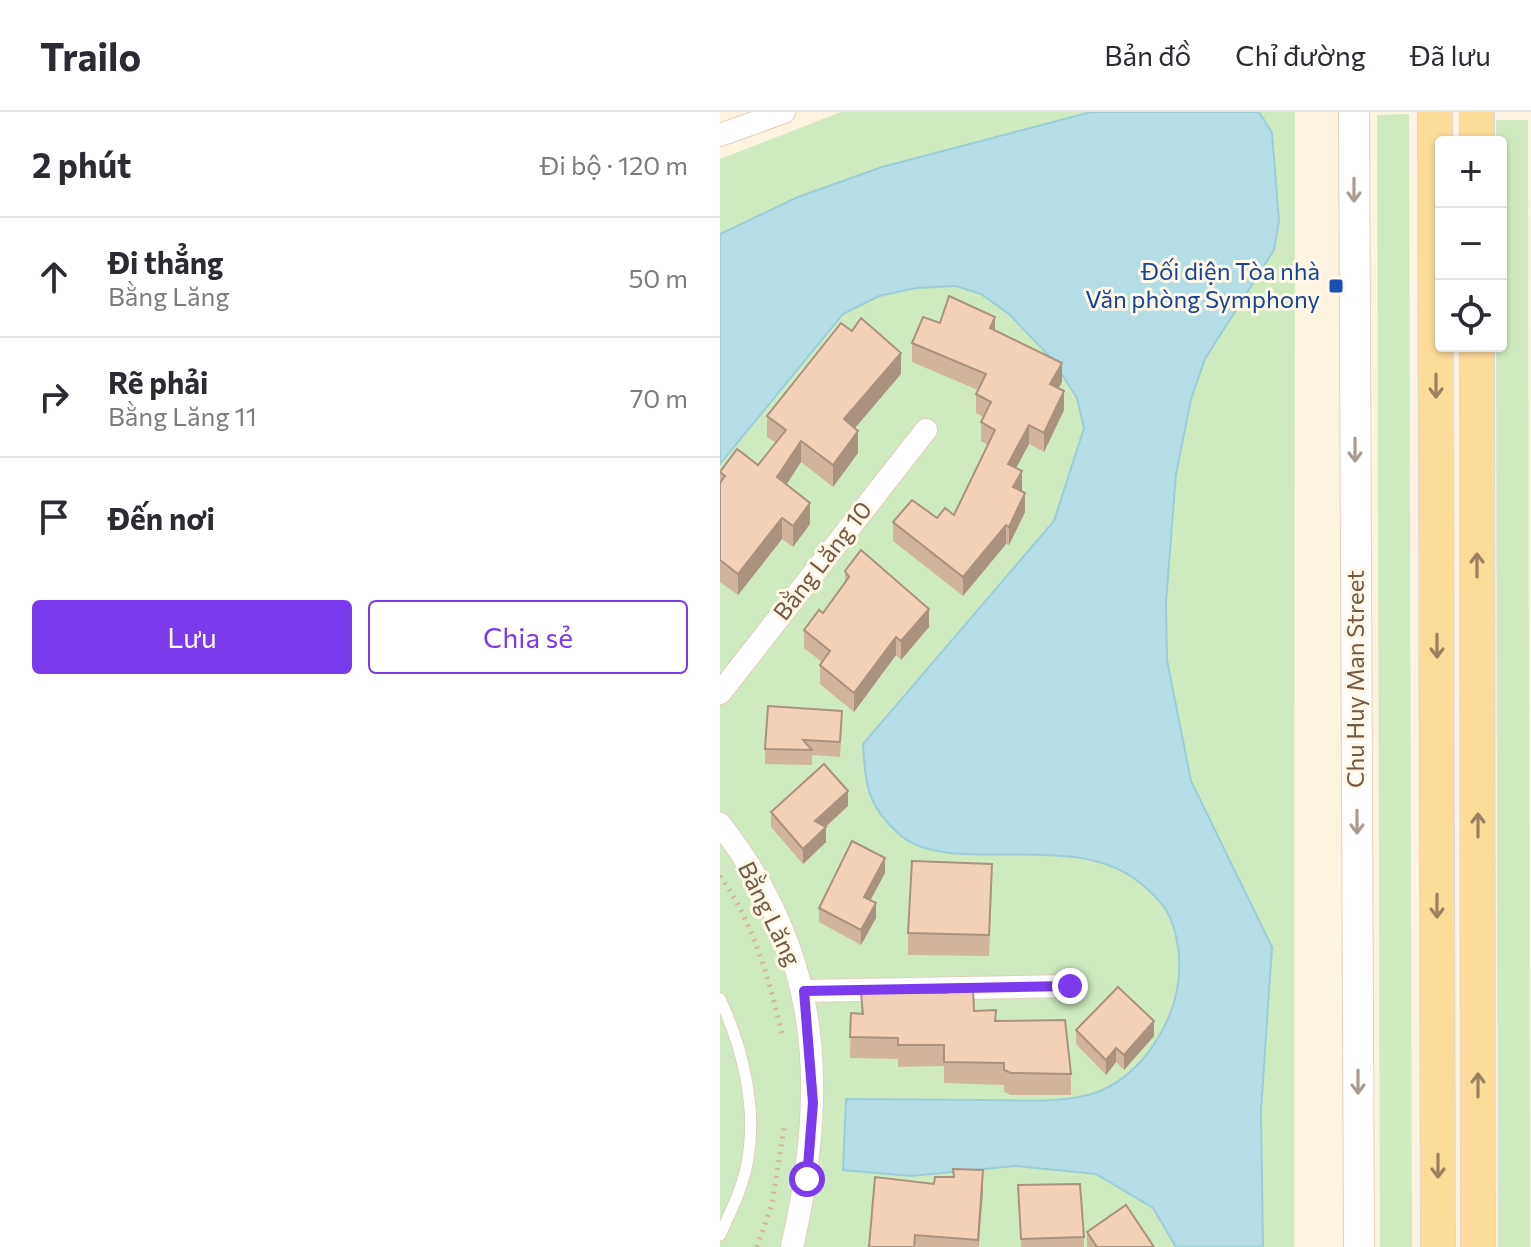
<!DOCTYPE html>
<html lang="vi">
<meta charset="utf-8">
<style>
body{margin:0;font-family:Commissioner,sans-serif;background:#f7f7f7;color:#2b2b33}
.controls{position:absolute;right:24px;top:24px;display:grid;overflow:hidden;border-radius:8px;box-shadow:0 2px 6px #0004}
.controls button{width:72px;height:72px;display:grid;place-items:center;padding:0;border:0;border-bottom:2px solid #e1e1e2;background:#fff;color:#2b2b33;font:40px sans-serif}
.stop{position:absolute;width:24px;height:24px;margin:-18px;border:6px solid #7c3aed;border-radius:50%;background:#fff}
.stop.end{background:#7c3aed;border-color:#fff;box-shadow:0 2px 8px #0008}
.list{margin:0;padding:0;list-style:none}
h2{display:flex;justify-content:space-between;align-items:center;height:104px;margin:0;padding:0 32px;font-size:34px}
h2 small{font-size:26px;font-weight:400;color:#7c7c81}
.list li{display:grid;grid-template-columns:52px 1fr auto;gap:24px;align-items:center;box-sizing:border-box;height:120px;padding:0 32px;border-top:2px solid #e1e1e2}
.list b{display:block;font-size:30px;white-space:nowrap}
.list p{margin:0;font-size:26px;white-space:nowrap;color:#7c7c81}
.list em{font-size:26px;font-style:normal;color:#7c7c81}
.actions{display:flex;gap:16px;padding:24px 32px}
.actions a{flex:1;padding:18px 0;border:2px solid #7c3aed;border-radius:8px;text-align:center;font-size:28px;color:#7c3aed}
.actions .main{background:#7c3aed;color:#fff}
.icon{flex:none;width:44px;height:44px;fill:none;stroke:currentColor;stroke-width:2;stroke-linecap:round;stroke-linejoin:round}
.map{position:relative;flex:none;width:811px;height:1135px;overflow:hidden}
header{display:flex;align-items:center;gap:48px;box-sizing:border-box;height:112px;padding:0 40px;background:#fff;border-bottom:2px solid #e1e1e2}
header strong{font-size:38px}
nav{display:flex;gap:44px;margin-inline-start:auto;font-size:28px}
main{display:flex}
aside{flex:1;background:#fff}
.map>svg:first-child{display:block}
.green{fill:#cfeac0}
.water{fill:#b5dde6;stroke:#9bcdd8;stroke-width:2}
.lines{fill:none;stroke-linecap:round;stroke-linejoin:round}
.lane-casing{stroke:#e1cfbd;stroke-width:13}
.street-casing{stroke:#e1cfbd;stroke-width:24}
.secondary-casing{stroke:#e6d0bb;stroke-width:32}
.primary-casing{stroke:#ded7d3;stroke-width:36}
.path{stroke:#d7b59b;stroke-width:5;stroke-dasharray:2 6;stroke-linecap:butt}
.lane{stroke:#fff;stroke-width:11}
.street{stroke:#fff;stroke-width:22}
.secondary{stroke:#fff;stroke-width:30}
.primary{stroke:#fddb98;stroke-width:34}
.wall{fill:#d1b49e}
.shaded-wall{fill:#aa9281}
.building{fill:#f3d1b8;stroke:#aa9281;stroke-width:2}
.oneway{stroke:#ac9b91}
.oneway2{stroke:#9d805f}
.route{stroke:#7c3aed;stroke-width:10}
.transit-dot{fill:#1a4fb4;stroke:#fff7e8;stroke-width:3}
.labels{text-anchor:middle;stroke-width:6;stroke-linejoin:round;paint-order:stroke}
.transit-label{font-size:24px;fill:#164399;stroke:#fff7e8;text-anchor:end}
.street-label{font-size:24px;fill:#745947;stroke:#fff7e8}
</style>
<header>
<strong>Trailo</strong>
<nav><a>Bản đồ</a><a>Chỉ đường</a><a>Đã lưu</a></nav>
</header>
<main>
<aside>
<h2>2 phút<small>Đi bộ · 120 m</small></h2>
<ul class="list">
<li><svg class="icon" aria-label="ahead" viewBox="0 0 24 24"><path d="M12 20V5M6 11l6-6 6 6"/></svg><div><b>Đi thẳng</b><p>Bằng Lăng</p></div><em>50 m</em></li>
<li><svg class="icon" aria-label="right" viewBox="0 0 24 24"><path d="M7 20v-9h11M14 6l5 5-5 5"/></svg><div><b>Rẽ phải</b><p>Bằng Lăng 11</p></div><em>70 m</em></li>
<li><svg class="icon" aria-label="arrive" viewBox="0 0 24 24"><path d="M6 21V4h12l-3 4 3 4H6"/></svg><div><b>Đến nơi</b></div></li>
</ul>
<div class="actions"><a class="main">Lưu</a><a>Chia sẻ</a></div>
</aside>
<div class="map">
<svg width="811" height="1135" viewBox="0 0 811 1135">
<rect width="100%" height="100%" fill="#fdf3e1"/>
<!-- green -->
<g class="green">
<polygon points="121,0 575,0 574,1135 0,1135 0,47"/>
<polygon points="689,2 692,1135 660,1135 657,3"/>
<polygon points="776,8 808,8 810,1135 778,1135 776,234 781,234 781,30 776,30"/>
</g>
<!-- water -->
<path class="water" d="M371 0H539L552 21 559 109 554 138 485 247 471 287 456 362 446 490 447 548 471 669 552 835 541 999 543 1135H456L433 1096 376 1062 295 1054 191 1064 123 1058 126 987C172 987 219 988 265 988 299 988 336 991 368 983 391 977 408 964 423 947 450 914 464 878 458 835 453 803 444 790 419 770 351 716 231 766 180 723 146 693 146 673 143 632L334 409 364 316 357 286 332 247 289 202 261 182 236 174 196 176 159 184 123 202 0 352V122L78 85 162 55Z"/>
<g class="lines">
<defs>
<path id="lane" d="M0 887C22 934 37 994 28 1046 24 1073 11 1099 0 1123"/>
<g id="street">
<polyline points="0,23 64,0"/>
<polyline points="0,581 206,318"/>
<path d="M0 712C103 844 108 978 72 1135"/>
<polyline points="84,879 350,874"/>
</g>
<polyline id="secondary" points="634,0 639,1135"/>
<g id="primary">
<polyline points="715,0 718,1135"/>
<polyline points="757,0 757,30"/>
<polyline points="757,234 758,1135"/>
</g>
</defs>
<!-- lane casing -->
<use href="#lane" class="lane-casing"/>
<!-- street casing -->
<use href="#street" class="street-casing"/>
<!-- secondary casing -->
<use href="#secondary" class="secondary-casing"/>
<!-- primary casing -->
<use href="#primary" class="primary-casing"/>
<!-- path -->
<g class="path">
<path d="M0 764C35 813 49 868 63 926"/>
<polyline points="37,1135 52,1092 64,1016"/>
</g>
<!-- lane -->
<use href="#lane" class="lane"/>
<!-- street -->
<use href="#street" class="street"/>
<!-- secondary -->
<use href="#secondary" class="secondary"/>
<!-- primary -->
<use href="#primary" class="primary"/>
</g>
<!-- wall -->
<g class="wall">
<polygon points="220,211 275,218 342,270 338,276 344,298 324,340 309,332 296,356 302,378 305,400 289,433 286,432 243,484 173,429 173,410 217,406 234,403 268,333 261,329 261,310 263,305 256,301 256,282 258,278 192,250 192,231"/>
<polygon points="181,262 134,316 138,341 113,375 81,350 66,373 90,412 73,435 62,427 18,483 0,470 0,360 38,353 56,331 47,325 47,304"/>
<polygon points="125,459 209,515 181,548 176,543 134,600 100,572 100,553 102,550 84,536 84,518 103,501 125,471"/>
<polygon points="122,613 120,645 92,643 92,653 45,652 45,637"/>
<polygon points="128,694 106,715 106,730 83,752 51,715 51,700"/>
<polygon points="165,761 150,788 156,806 141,833 99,810 99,796"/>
<polygon points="272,773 269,844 188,843 188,821"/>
<polygon points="141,881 254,899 276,909 351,962 351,983 291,983 284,980 284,973 224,971 224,954 178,955 178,947 130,946 131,901 141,902"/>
<polygon points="356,918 434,924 404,958 396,950 386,963 356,932"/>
<polygon points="233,1057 263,1079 259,1135 149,1135 214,1072 233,1065"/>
<polygon points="298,1073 364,1125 364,1135 301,1135"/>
<polygon points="367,1120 434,1135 367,1135"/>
</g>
<!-- shaded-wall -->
<g class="shaded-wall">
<polygon points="275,205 275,224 270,216"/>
<polygon points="181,241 181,262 124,329 124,307"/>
<polygon points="342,251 342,270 330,291 330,272"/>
<polygon points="344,279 344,298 324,340 324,321"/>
<polygon points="309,313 309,332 288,371 288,352"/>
<polygon points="138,319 138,341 113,375 113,353"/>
<polygon points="81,329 81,350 57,387 57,365"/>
<polygon points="302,359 302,378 293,393 293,375"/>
<polygon points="305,381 305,400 289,433 289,415"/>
<polygon points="90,391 90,412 73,435 73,414"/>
<polygon points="62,406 62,427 18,483 18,462"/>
<polygon points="286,413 286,432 243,484 243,465"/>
<polygon points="209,497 209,515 181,548 181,529"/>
<polygon points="176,525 176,543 134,600 134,581"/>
<polygon points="128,679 128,694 95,724 95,709"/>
<polygon points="106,715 106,730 83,752 83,737"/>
<polygon points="165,746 165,761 144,800 144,785"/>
<polygon points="156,791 156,806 141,833 141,818"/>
<polygon points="434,909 434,924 404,958 404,943"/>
<polygon points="396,936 396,950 386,963 386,948"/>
<polygon points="263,1058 263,1079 258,1135 258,1128"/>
</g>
<!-- building -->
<g class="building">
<polygon points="229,184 275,205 270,216 342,251 330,272 344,279 324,321 309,313 288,352 302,359 293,375 305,381 289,415 286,413 243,465 173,410 192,388 217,406 225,396 234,403 275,318 261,310 271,290 256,282 266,262 192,231 203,205 220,211"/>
<polygon points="141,206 181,241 124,307 138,319 113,353 81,329 57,365 90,391 73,414 62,406 18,462 0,448 0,371 5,364 0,360 17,337 38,353 66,318 47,304 121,211 132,219"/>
<polygon points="141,438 209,497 181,529 176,525 134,581 100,553 110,539 84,518 99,498 103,501 129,465 125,459"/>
<polygon points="48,594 122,599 120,630 83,628 92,638 45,637"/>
<polygon points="104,652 128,679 95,709 106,715 83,737 51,700"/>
<polygon points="132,729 165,746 144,785 156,791 141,818 99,796"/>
<polygon points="192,749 272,752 269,823 188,821"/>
<polygon points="227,875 253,876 254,899 276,898 275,909 345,908 351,962 291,961 284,958 284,951 224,950 224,933 178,933 178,926 130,925 131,901 143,902 141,881 227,881"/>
<polygon points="398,875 434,909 404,943 396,936 386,948 356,918"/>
<polygon points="233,1057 263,1058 258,1128 195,1123 194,1135 149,1135 155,1065 214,1072 215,1065 234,1065"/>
<polygon points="360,1072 364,1125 301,1127 298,1073"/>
<polygon points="406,1093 434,1135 377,1135 367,1120"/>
</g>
<!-- one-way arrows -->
<defs><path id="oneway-shaft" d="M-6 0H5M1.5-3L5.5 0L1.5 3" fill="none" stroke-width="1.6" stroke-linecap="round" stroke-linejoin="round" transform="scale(2)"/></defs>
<g class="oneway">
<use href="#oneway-shaft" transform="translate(634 78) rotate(90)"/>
<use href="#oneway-shaft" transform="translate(635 338) rotate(90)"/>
<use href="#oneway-shaft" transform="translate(637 710) rotate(90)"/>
<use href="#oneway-shaft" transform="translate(638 970) rotate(90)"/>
</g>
<g class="oneway2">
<use href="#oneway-shaft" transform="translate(716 274) rotate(90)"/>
<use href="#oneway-shaft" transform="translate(757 453) rotate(-90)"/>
<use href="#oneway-shaft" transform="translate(717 534) rotate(90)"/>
<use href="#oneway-shaft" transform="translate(758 713) rotate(-90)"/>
<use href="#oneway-shaft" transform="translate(717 794) rotate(90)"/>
<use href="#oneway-shaft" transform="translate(758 973) rotate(-90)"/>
<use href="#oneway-shaft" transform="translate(718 1054) rotate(90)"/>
</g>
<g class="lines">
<!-- route -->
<polyline class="route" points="87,1067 93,991 84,879 350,874"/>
</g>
<!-- markers -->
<rect class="transit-dot" x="608" y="166" width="16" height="16" rx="4"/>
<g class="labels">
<!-- transit labels -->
<g class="transit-label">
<text x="600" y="168">Đối diện Tòa nhà<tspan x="600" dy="28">Văn phòng Symphony</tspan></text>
</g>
<!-- street labels -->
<g class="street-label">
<text transform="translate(103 449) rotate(-52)" y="8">Bằng Lăng 10</text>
<text transform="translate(636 567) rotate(-90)" y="8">Chu Huy Man Street</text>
<text transform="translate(49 802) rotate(64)" y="8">Bằng Lăng</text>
</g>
</g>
</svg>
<div class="controls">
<button>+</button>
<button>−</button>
<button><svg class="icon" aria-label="locate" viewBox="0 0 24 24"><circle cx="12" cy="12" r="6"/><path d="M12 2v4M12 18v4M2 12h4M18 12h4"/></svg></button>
</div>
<div class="stop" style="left:87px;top:1067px"></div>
<div class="stop end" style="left:350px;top:874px"></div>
</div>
</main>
